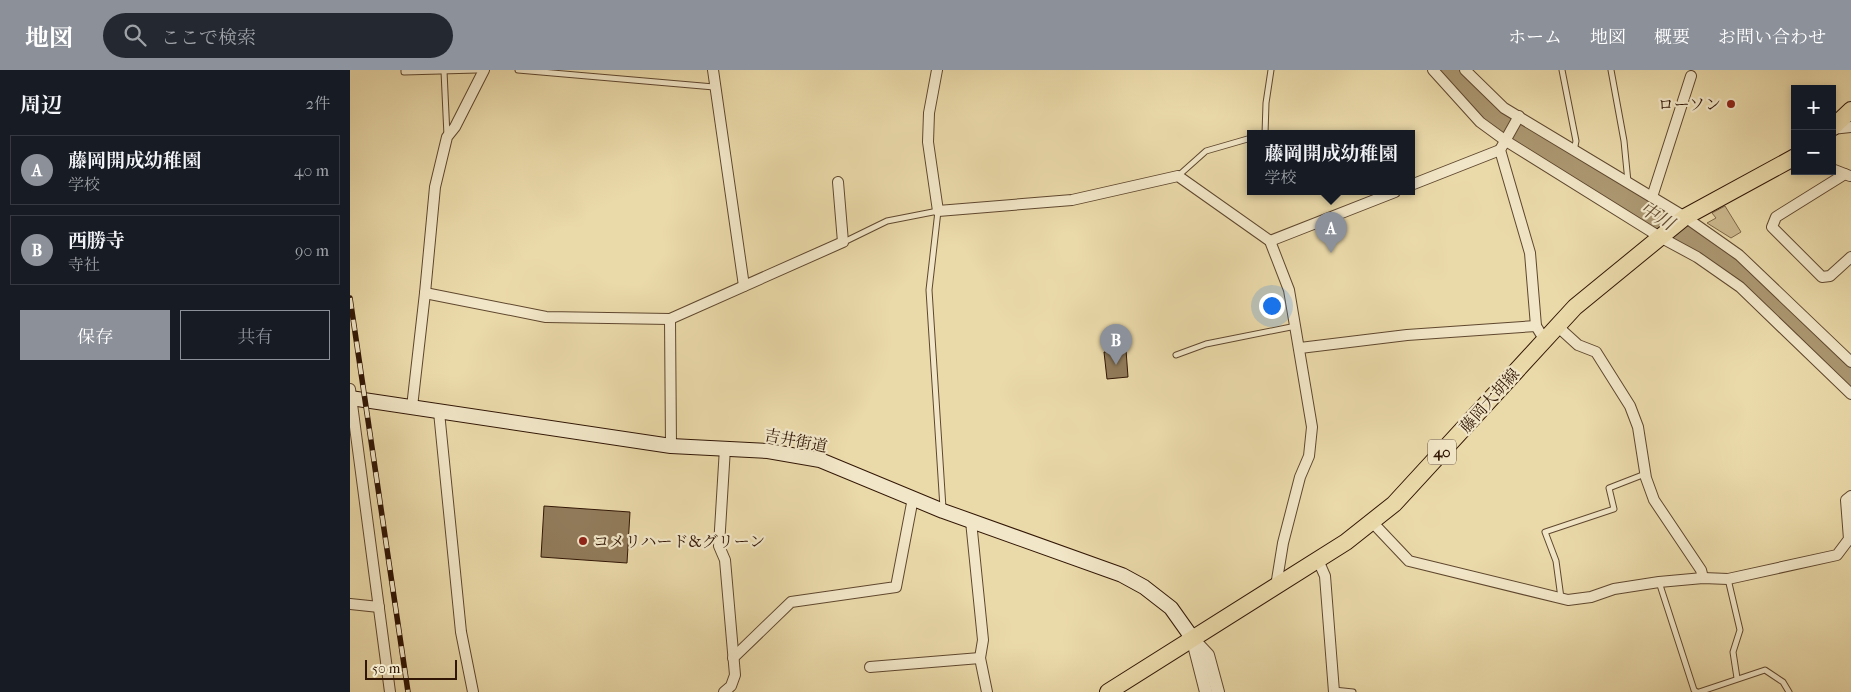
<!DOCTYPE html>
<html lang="ja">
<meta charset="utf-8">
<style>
body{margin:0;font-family:"IM FELL French Canon","Noto Serif JP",serif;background:#242831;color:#f1f3f6}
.controls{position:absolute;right:15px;top:15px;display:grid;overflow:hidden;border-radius:0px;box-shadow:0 2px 8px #0003}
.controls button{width:45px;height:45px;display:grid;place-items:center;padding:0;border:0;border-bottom:1px solid #363941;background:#171b24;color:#f1f3f6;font:25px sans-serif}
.scale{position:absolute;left:15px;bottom:12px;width:92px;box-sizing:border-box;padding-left:5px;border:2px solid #311605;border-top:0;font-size:14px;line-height:18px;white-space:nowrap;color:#311605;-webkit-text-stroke:4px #f1e6c7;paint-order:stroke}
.you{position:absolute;left:921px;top:235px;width:18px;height:18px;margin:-12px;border:4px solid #fff;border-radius:50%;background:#1a73e8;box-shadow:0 0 0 8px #1a73e833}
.badge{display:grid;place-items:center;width:32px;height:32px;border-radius:50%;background:#8c9099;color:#fff;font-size:16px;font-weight:700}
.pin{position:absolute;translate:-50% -41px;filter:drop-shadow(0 1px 2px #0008)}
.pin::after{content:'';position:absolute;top:26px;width:18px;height:15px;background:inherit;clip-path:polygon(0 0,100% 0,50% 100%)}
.popup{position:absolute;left:897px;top:60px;width:168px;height:65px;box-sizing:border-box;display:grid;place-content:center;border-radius:0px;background:#171b24;filter:drop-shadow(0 1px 4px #0005);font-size:16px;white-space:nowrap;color:#9ea1a6}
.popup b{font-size:19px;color:#f1f3f6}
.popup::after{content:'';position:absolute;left:50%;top:100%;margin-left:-10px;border:10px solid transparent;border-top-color:#171b24}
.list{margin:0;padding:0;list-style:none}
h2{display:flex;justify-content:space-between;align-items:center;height:65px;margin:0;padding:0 20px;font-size:21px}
h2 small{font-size:16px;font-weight:400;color:#9ea1a6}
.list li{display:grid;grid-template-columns:32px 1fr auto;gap:15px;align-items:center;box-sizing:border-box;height:70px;margin:0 10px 10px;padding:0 10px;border:1px solid #363941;border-radius:0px}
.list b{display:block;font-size:19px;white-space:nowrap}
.list p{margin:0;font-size:16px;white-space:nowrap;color:#9ea1a6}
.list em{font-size:16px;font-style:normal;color:#9ea1a6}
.actions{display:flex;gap:10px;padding:15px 20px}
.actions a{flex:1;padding:11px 0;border:1px solid #8c9099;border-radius:0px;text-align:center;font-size:18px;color:#8c9099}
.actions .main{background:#8c9099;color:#fff}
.icon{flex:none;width:28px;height:28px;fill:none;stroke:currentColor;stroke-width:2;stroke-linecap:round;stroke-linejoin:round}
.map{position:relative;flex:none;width:1501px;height:622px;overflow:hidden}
header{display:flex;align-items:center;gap:30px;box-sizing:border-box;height:70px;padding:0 25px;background:#8c9099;color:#fff}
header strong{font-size:24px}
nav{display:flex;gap:28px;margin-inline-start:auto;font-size:18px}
.search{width:350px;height:45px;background:#242831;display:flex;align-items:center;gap:12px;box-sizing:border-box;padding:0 18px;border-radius:28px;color:#9ea1a6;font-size:19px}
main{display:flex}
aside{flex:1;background:#171b24}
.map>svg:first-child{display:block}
.green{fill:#cbb88d;stroke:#7e6749}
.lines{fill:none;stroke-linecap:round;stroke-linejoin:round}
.river{stroke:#ab9771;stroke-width:22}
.building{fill:#917b5a;stroke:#311605}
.service-casing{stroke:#5f472e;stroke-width:7}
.minor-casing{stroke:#5f472e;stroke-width:12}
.tertiary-casing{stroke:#5f472e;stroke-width:14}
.secondary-casing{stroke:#311605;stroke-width:16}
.primary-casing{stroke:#311605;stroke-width:18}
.service{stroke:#f1e6c7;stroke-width:5}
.minor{stroke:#f1e6c7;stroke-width:10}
.tertiary{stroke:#f1e6c7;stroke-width:12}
.secondary{stroke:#f1e6c7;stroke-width:14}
.primary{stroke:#ead9a9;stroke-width:16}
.rail-casing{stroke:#311605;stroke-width:5.5}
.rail{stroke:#f1e6c7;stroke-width:4;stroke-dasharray:11;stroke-linecap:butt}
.poi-dot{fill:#8f2418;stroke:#f1e6c7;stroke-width:2}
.labels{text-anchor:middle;stroke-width:4.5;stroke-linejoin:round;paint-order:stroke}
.shield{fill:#f1e6c7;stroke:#6b543f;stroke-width:1}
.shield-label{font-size:15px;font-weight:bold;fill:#311605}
.poi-label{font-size:16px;fill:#311605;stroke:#f1e6c7;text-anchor:end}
.street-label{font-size:16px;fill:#311605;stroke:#f1e6c7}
.water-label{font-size:18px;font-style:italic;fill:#624a30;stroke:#f1e6c7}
</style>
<header>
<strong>地図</strong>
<div class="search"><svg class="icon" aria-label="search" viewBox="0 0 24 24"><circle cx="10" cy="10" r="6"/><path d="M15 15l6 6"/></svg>ここで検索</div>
<nav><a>ホーム</a><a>地図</a><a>概要</a><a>お問い合わせ</a></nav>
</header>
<main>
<aside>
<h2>周辺<small>2件</small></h2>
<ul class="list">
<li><span class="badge">A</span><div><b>藤岡開成幼稚園</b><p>学校</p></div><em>40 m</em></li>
<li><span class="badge">B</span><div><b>西勝寺</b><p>寺社</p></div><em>90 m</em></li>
</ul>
<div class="actions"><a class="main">保存</a><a>共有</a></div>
</aside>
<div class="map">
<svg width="1501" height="622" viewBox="0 0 1501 622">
<rect width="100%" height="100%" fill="#ead9a9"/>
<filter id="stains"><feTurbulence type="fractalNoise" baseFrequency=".004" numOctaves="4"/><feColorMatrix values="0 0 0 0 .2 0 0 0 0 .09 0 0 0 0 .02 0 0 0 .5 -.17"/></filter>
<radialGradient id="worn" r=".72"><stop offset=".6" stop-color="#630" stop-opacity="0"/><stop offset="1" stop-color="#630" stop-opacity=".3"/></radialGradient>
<!-- green -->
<polygon class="green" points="1375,136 1391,162 1381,168 1357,153 1366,148 1362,143"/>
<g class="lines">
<!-- river -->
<polyline class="river" points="1099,0 1119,23 1188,74 1356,176 1397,207 1426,236 1464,269 1480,292 1501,310"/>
</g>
<!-- building -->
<g class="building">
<polygon points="776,280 778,307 757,309 754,282"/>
<polygon points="194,436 280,442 277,493 191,487"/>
</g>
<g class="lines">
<defs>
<g id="service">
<polyline points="54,0 54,2 127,0"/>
<polyline points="168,0 364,17"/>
<polyline points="1212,0 1226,71 1224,81"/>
<polyline points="1261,0 1274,71 1278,112"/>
<polyline points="94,1 97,66"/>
<polyline points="915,64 916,33 921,0"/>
<polyline points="828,106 856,81 901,68"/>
<polyline points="494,172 537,151 588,141 579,220 593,438"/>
<polyline points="826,285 856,274 946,256"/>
<polyline points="1378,509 1390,560 1383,582 1387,608"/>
<polyline points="1309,512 1344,620 1347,622"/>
<polyline points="1211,528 1206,491 1195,462 1264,439 1259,418 1295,404"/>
<polyline points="984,620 1003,622"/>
<polyline points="1349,622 1415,600 1433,612 1439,622"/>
</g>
<g id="minor">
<polyline points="363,0 394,216"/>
<polyline points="587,0 579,43 578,72 588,141 722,130 828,106 920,171 939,220 962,357 959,386 950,407 933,473 926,516"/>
<polyline points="1083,0 1130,52 1156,71 1310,167 1347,187 1390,217 1501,324"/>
<polyline points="1115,0 1154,38 1335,147 1389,185 1501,292"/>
<polyline points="1169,46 1150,80 1180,183 1186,256 1194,269"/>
<polyline points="1482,59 1501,57"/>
<polyline points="1482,99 1500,106"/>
<polyline points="1495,104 1426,147 1422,157 1472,207 1480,206 1501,187"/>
<polyline points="1061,115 1150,80"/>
<polyline points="1302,127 1341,6"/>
<polyline points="920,171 1045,122"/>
<polyline points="75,223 196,247 320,249 493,172 488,112"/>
<polyline points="320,249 321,376"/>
<polyline points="1206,255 1228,275 1246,282 1280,336 1288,357 1296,408 1304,430 1351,500 1353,508"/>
<polyline points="950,278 1057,265 1186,256"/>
<polyline points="0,319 40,622"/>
<polyline points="62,337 75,223 85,117 97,67 105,57 134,0"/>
<polyline points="89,342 111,562 123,622"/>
<polyline points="621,451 633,570 630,588 637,622"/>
<polyline points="1023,453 1059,491 1218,530 1241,527 1264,519 1309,512 1353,508 1378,509 1487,485 1499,469 1496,430 1501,426"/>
<polyline points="968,490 975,506 984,622"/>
<polyline points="0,534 29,537"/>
<polyline points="383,588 441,532 546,517 563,428"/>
<polyline points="520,597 630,588"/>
<polyline points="374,622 381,616 385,605 375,490 369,476 375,378"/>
</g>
<g id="tertiary">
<polyline points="843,569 858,585 868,622"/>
<polyline points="843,571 856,622"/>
</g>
<polyline id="secondary" points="0,328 321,376 418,381 470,390 593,441 772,505 794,517 821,538 843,569"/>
<g id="primary">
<polyline points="1482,58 1501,40"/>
<polyline points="758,622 996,472 1044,434 1225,237 1335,147 1445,87"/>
</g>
</defs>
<!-- service casing -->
<use href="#service" class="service-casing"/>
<!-- minor casing -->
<use href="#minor" class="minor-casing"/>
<!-- tertiary casing -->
<use href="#tertiary" class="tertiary-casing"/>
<!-- secondary casing -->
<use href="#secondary" class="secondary-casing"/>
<!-- primary casing -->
<use href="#primary" class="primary-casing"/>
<!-- service -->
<use href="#service" class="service"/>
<!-- minor -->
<use href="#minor" class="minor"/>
<!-- tertiary -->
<use href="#tertiary" class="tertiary"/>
<!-- secondary -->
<use href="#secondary" class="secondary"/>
<!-- primary -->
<use href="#primary" class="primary"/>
<defs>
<polyline id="rail" points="0,228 58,622"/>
</defs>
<!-- rail casing -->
<use href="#rail" class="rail-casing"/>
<!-- rail -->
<use href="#rail" class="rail"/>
</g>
<!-- markers -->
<g class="poi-dot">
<circle cx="1381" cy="34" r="5"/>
<circle cx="233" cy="471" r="5"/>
</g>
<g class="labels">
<!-- shield labels -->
<rect class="shield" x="1078" y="369.5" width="28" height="25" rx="4"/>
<g class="shield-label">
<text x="1092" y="387">40</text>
</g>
<!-- poi labels -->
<g class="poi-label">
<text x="1371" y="40">ローソン</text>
<text x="243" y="477" text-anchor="start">コメリハード&amp;グリーン</text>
</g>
<!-- street labels -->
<g class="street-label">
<text transform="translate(1139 330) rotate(-48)" y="6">藤岡大胡線</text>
<text transform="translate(446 370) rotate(11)" y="6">吉井街道</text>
</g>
<!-- water labels -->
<g class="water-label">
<text transform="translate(1307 146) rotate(31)" y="6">中川</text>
</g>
</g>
<rect width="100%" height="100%" filter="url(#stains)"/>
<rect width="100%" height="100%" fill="url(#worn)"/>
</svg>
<div class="controls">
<button>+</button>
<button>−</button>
</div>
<div class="scale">50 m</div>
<div class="you"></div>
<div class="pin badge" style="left:981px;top:183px">A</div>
<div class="popup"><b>藤岡開成幼稚園</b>学校</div>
<div class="pin badge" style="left:766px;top:295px">B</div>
</div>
</main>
